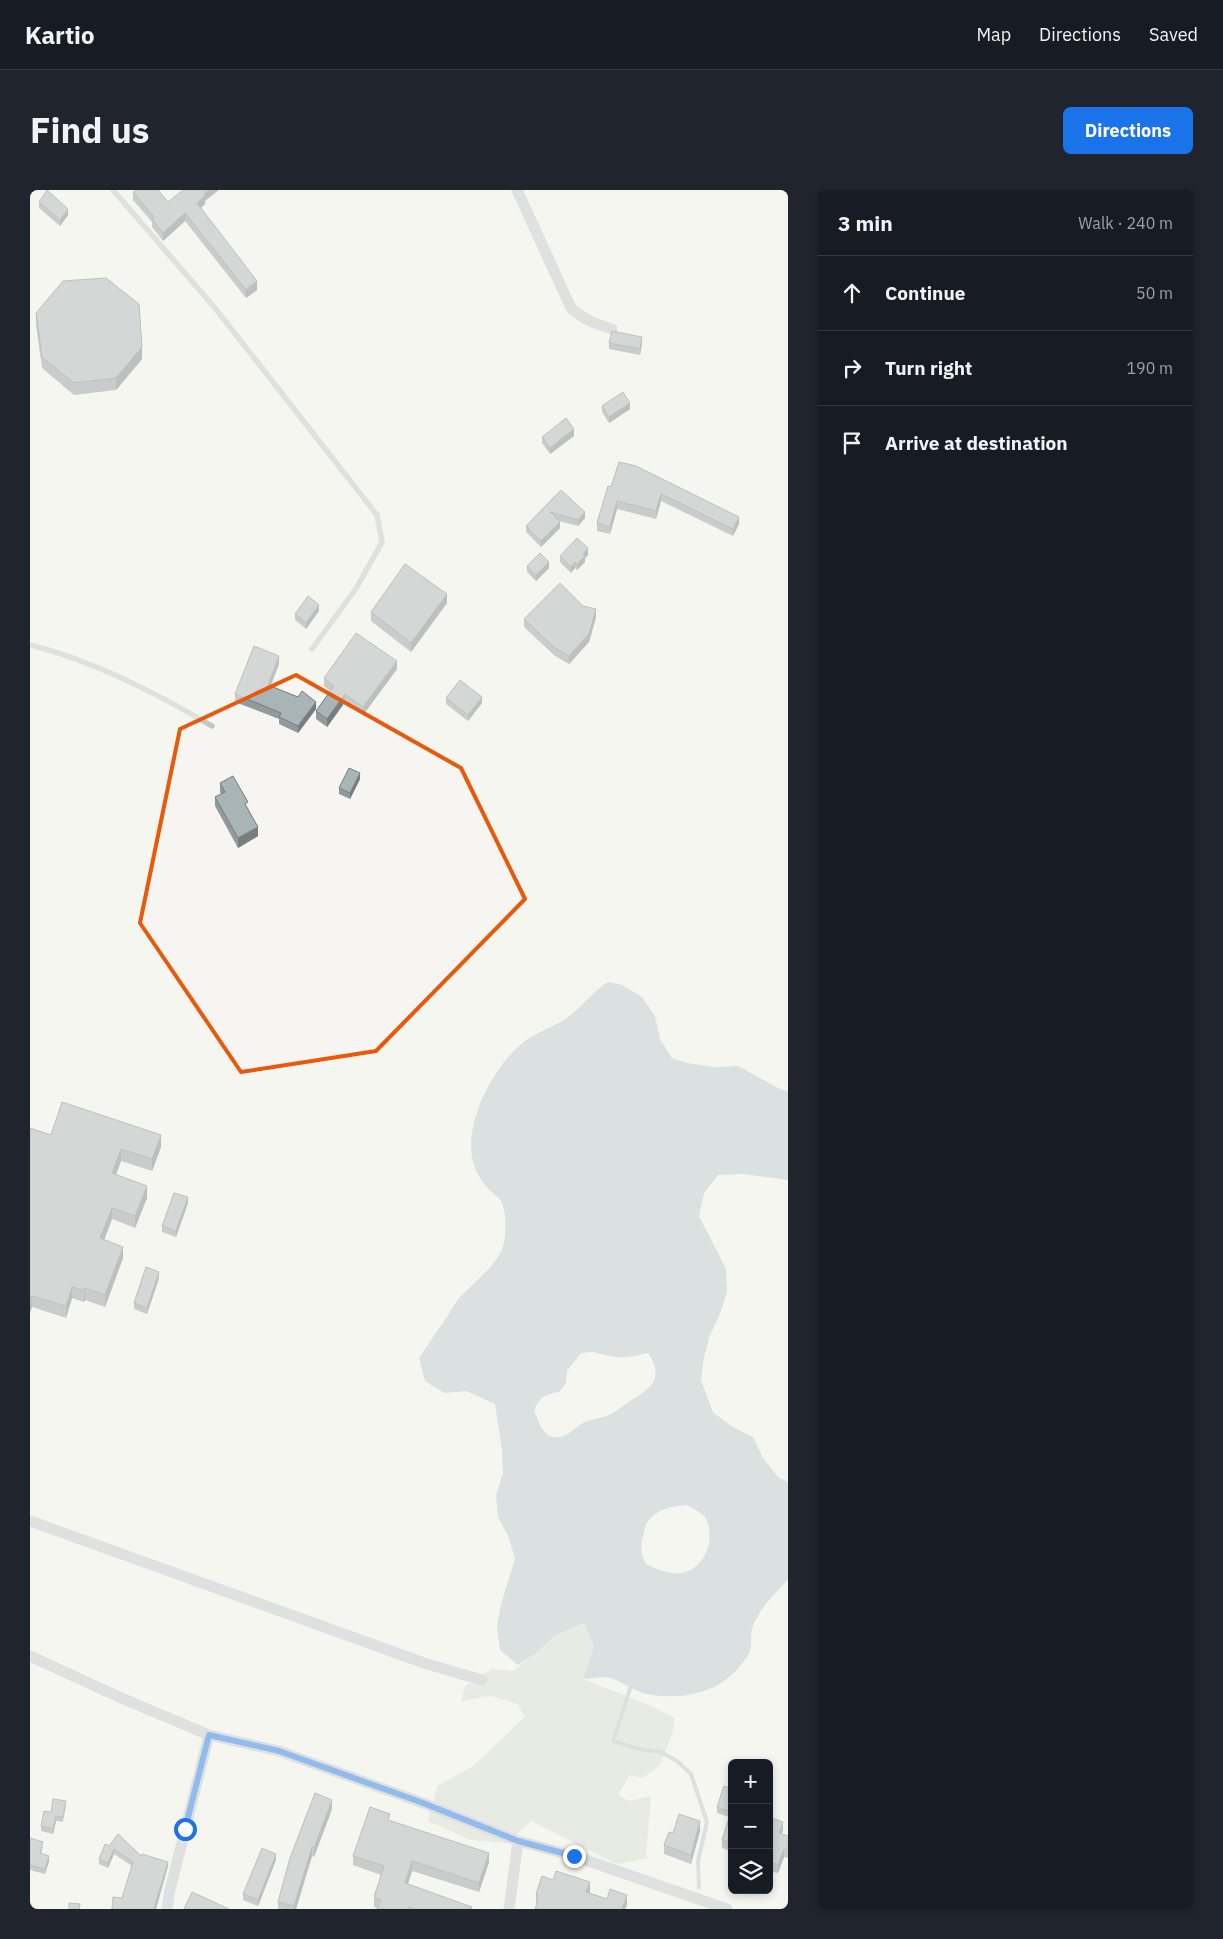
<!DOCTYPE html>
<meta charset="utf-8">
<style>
body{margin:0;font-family:"IBM Plex Sans",sans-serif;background:#20242c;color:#f1f3f6}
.controls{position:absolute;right:15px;bottom:15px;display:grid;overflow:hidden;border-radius:8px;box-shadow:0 2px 8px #0003}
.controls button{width:45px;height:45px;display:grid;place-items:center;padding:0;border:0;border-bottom:1px solid #363941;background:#171b24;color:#f1f3f6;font:25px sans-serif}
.stop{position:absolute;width:15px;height:15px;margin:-11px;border:4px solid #1a73e8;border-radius:50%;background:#fff}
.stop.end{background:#1a73e8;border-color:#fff;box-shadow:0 1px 5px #0008}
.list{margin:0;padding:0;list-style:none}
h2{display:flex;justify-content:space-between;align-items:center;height:65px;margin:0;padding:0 20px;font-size:21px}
h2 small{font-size:16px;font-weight:400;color:#9ea1a6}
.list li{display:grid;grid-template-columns:32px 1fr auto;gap:15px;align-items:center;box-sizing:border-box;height:75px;padding:0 20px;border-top:1px solid #363941}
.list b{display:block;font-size:19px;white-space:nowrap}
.list em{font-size:16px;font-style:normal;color:#9ea1a6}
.icon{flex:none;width:28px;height:28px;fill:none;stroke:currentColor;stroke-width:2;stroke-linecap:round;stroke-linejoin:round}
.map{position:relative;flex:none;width:758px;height:1719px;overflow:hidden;border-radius:8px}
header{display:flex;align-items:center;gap:30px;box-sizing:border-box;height:70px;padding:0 25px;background:#171b24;border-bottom:1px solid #363941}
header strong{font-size:24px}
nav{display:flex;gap:28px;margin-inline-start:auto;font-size:18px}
.intro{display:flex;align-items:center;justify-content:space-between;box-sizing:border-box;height:120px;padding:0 30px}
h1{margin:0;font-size:35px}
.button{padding:12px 22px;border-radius:8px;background:#1a73e8;color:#fff;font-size:18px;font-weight:700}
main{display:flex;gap:30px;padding:0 30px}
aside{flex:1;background:#171b24;border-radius:8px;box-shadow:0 2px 8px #0003}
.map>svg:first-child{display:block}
.green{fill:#d7ddd2}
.water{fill:#b9c8cc;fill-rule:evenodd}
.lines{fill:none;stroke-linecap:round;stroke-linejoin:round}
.stream{stroke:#b9c8cc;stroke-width:4}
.service{stroke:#c2c7ca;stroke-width:5.5}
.minor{stroke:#c2c7ca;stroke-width:11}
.wall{fill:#919b9d}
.shaded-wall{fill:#767e80}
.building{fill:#a9b4b7;stroke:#767e80}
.route{stroke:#1a73e8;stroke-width:6}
.marked{fill:none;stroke:#e8590c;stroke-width:4;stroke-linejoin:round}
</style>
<header>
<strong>Kartio</strong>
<nav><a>Map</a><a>Directions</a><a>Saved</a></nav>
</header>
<div class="intro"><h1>Find us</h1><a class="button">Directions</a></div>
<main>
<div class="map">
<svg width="758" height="1719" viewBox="0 0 758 1719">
<rect width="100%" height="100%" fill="#f6f5f1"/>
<!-- green -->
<polygon class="green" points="554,1433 564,1456 553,1489 617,1514 645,1528 642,1544 630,1575 613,1588 600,1585 588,1605 599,1611 621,1606 616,1666 619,1668 587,1674 501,1631 477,1653 441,1650 398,1631 407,1596 442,1577 495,1527 487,1514 461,1506 431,1511 436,1495 462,1479 484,1481 525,1445"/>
<!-- water -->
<path class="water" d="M578 792 592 795 612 807 625 826 630 849 642 868 657 873 685 877 708 876 750 899 758 901V990L713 984 688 985 674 1003 669 1026 696 1079 697 1102 690 1124 680 1145 674 1167 671 1190 683 1222 701 1236 723 1247 733 1268 748 1287 758 1292V1390C744 1404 728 1420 722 1439 720 1448 723 1458 718 1465 697 1500 661 1510 622 1505 605 1503 594 1492 580 1488 572 1486 561 1489 553 1489L564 1456 554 1433 525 1445 506 1463 488 1475 470 1460 467 1437 471 1414 485 1369 479 1348 468 1327 466 1305 473 1283 472 1260 465 1214 436 1201 414 1203 395 1191 389 1168C398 1154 407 1141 417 1127 421 1121 424 1114 429 1108 443 1093 470 1074 474 1052 476 1038 477 1024 471 1011 467 1005 459 1001 455 995 451 990 446 981 444 975 431 936 464 874 495 851 509 841 525 837 538 827 553 816 563 801 578 792ZM563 1162C588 1169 593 1169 618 1163 636 1191 619 1199 597 1213 590 1218 582 1225 573 1227 567 1229 560 1230 555 1232 544 1237 538 1249 524 1247 511 1245 509 1231 504 1221 509 1208 515 1204 529 1202L536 1193 537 1181 551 1163ZM657 1315C663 1319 673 1323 676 1329 686 1350 675 1378 652 1383 640 1385 628 1379 617 1375 611 1365 610 1357 613 1346 615 1341 615 1334 618 1331 627 1319 643 1316 657 1315Z"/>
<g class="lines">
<!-- stream -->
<polyline class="stream" points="600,1499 583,1551 609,1559 631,1562 647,1571 661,1584 677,1632 668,1671 669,1697"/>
<!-- service -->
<g class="service">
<polyline points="83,0 185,118 347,325 352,352 327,397 282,459"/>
<path d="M0 455C64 471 126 503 182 536"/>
</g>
<!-- minor -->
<g class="minor">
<path d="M487 0 541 118C554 130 566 134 582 139"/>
<polyline points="0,1331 397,1474 452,1490"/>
<polyline points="0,1466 89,1507 179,1545 249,1561 393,1613 488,1651 544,1666 697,1719"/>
<polyline points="137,1719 139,1704 179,1545"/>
<polyline points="479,1719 488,1651"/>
</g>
</g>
<!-- wall -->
<g class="wall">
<polygon points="103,2 138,12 175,11 175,14 171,18 227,100 216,108 155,31 133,51 122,37 122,32 103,10"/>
<polygon points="9,12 38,25 30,36 9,18"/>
<polygon points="6,123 112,169 86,200 44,205 12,178 6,135"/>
<polygon points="579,153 612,153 610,165 579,159"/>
<polygon points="572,216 600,219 579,233 572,222"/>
<polygon points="544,246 520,264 512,253 512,247"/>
<polygon points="589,272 709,334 703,346 631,311 626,329 587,319 580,344 567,341 567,333 581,297"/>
<polygon points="531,300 555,328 548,336 529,331 530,338 511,357 496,342 496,336"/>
<polygon points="558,365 555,368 555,372 547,380 545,378 541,383 530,372 530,366"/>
<polygon points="497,376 519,378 506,391 497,382"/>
<polygon points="417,413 381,462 341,431 341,422"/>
<polygon points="553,416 566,427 559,452 539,474 525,466 494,437 494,429"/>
<polygon points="289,421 276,439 265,430 265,424"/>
<polygon points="249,474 240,496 268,507 286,519 268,543 249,534 249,529 205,512 205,504"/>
<polygon points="367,479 333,525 315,512 297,537 286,529 286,521 300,501 294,496 294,488"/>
<polygon points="416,508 452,513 438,531 416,514"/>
<polygon points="330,589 320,609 309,604 309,598"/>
<polygon points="190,593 218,618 228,646 208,658 185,616 185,607 191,604 190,602"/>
<polygon points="0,938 21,945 131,957 122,981 91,971 86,985 117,1008 105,1038 82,1029 74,1050 93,1068 75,1117 55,1110 54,1112 42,1108 36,1128 2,1117 0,1123"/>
<polygon points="158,1013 146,1047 132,1042 132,1036"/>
<polygon points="129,1088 117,1124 104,1119 104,1113"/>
<polygon points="702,1599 702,1628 687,1623 687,1617"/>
<polygon points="36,1616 33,1632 26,1631 23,1644 11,1641 11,1636 21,1622"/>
<polygon points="302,1619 284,1667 282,1666 266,1719 248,1719 248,1712"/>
<polygon points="739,1627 753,1640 752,1644 758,1646 758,1668 754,1667 748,1683 743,1682 742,1685 739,1685"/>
<polygon points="702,1629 702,1661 692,1658 692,1650"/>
<polygon points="360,1631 459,1672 449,1702 382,1681 378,1694 442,1719 347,1719 347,1718 344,1717 344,1707 351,1685 323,1675 323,1666"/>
<polygon points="670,1641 661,1674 634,1664 634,1655 643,1643"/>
<polygon points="0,1648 13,1657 11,1664 19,1671 15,1684 0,1680"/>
<polygon points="75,1654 111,1666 138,1676 126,1719 102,1676 84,1664 78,1678 69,1674 69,1669"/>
<polygon points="246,1670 228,1716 213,1710 213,1704"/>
<polygon points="523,1690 560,1702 559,1703 597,1715 595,1719 505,1719 507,1714 506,1714 506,1704"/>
</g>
<!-- shaded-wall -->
<g class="shaded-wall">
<polygon points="179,0 189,0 175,11 175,14 167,21 167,13 174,4"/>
<polygon points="38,19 38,25 30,36 30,30"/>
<polygon points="155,23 155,31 133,51 133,43"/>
<polygon points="227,91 227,100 216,108 216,100"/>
<polygon points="612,147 612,153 610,165 610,159"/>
<polygon points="112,157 112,169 86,200 86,188"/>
<polygon points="600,213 600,219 579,233 579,227"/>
<polygon points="544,239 544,246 520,264 520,258"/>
<polygon points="631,304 631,311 626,329 626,321"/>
<polygon points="587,311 587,319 580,344 580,337"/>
<polygon points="555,322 555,328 548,336 548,330"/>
<polygon points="709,327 709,334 703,346 703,339"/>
<polygon points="530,332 530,338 511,357 511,351"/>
<polygon points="558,358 558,365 555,368 555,372 547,380 547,374 553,364"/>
<polygon points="519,372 519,378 506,391 506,385"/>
<polygon points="545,372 545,378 541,383 541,377"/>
<polygon points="417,404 417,413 381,462 381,453"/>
<polygon points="289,415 289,421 276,439 276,433"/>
<polygon points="566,419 566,427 559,452 539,474 539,466"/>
<polygon points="249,466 249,474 238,503 238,495"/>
<polygon points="367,471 367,479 333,525 333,517"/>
<polygon points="315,504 315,512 297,537 297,529"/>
<polygon points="452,507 452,513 438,531 438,525"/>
<polygon points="286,512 286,519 268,543 268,536"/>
<polygon points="330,583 330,589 320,609 320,603"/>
<polygon points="228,637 228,646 208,658 208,648"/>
<polygon points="131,945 131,957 122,981 122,969"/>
<polygon points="91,959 91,971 82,995 82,983"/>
<polygon points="117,996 117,1008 105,1038 105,1026"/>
<polygon points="158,1007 158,1013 146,1047 146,1041"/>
<polygon points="82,1018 82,1029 70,1060 70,1048"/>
<polygon points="93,1057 93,1068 75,1117 75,1105"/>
<polygon points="129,1082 129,1088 117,1124 117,1118"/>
<polygon points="42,1097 42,1108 36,1128 36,1116"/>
<polygon points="55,1098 55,1110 54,1112 54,1100"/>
<polygon points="2,1106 2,1117 0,1123 0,1111"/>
<polygon points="302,1610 302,1619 284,1667 284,1658"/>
<polygon points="26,1626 26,1631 23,1644 23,1639"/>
<polygon points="670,1631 670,1641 661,1674 661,1665"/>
<polygon points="753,1632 753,1640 749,1651 749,1643"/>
<polygon points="282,1657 282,1666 266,1719 264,1719 264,1716"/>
<polygon points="84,1659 84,1664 78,1678 78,1673"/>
<polygon points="754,1659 754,1667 748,1683 748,1675"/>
<polygon points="459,1663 459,1672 449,1702 449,1693"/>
<polygon points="246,1664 246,1670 228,1716 228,1710"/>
<polygon points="19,1666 19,1671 15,1684 15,1679"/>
<polygon points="382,1671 382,1681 375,1702 375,1693"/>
<polygon points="138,1672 138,1676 126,1719 124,1719"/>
<polygon points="743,1673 743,1682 742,1685 742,1677"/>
<polygon points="560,1692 560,1702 556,1711 556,1702"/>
<polygon points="597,1705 597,1715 595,1719 592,1719"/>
</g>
<!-- building -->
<g class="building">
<polygon points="17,0 38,19 30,30 9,12"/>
<polygon points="106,0 128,0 138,12 153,0 179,0 174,4 175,6 167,13 227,91 216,100 155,23 133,43 122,29 124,27 103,2"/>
<polygon points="76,88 109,114 112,157 86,188 44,193 12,167 6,123 33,91"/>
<polygon points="582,141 612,147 610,159 579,153"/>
<polygon points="593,202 600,213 579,227 572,216"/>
<polygon points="536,228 544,239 520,258 512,247"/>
<polygon points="589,272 606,276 709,327 703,339 631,304 626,321 587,311 580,337 567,333 578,296 581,297"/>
<polygon points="531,300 555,322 548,330 520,322 530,332 511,351 496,336"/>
<polygon points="547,348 558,358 553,364 555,366 547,374 545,372 541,377 530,366"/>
<polygon points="510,363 519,372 506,385 497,376"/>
<polygon points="375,374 417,404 381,453 341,422"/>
<polygon points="530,393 553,416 566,419 559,444 539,466 525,458 494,429"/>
<polygon points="278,406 289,415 276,433 265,424"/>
<polygon points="326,443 367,471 333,517 315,504 297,529 286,521 304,496 294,488"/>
<polygon points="224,456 249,466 238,495 268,507 272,501 286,512 268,536 249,527 251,523 205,504"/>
<polygon points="430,490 452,507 438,525 416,508"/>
<polygon points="319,578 330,583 320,603 309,598"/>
<polygon points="203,586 218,612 215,614 228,637 208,648 185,607 195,602 190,593"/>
<polygon points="32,912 131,945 122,969 91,959 82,983 117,996 105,1026 82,1018 70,1048 93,1057 75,1105 55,1098 54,1100 42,1097 36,1116 2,1106 0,1111 0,938 21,945"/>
<polygon points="144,1003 158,1007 146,1041 132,1036"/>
<polygon points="116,1077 129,1082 117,1118 104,1113"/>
<polygon points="694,1596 702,1599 702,1622 687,1617"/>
<polygon points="285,1603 302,1610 284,1658 282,1657 264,1716 248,1712 260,1668"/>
<polygon points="23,1609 36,1611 33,1627 26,1626 23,1639 11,1636 14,1621 21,1622"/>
<polygon points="340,1617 360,1624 358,1630 459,1663 449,1693 382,1671 375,1693 442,1717 441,1719 384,1719 379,1717 378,1719 347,1719 351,1710 344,1707 354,1676 323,1666"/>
<polygon points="649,1624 670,1631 661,1665 634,1655 639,1642 643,1643"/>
<polygon points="739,1627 753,1632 749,1643 758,1646 758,1660 754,1659 748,1675 743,1673 742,1677 739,1676"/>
<polygon points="699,1628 702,1629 702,1653 692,1650"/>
<polygon points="88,1644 111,1666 112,1664 138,1672 124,1718 126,1719 82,1719 83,1707 92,1708 103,1672 84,1659 78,1673 69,1669 75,1654 79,1656"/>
<polygon points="0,1648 13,1652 10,1663 19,1666 15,1679 0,1675"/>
<polygon points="232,1658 246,1664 228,1710 213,1704"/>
<polygon points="526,1681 560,1692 556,1702 577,1709 580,1699 597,1705 592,1719 505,1719 508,1710 507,1709 508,1705 506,1704 512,1686 523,1690"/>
<polygon points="162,1702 199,1719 154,1719"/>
<polygon points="39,1713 50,1714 49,1719 39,1719"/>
</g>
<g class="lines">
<!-- route -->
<polyline class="route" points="155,1639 179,1545 249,1561 393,1613 488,1651 544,1666"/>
</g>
<!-- marked area -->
<path d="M0 0H758V1719H0ZM266 485 431 578 495 709 346 861 211 882 110 733 150 539Z" fill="#f6f5f1" fill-opacity=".55" fill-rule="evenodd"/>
<path class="marked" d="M266 485 431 578 495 709 346 861 211 882 110 733 150 539Z"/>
</svg>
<div class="controls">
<button>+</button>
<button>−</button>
<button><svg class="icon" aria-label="layers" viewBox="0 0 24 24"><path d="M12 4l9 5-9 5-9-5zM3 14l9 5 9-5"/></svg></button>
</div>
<div class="stop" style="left:155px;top:1639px"></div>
<div class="stop end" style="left:544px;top:1666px"></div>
</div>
<aside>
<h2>3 min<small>Walk · 240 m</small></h2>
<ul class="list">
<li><svg class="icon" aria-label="ahead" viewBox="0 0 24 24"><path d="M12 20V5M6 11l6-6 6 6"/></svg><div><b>Continue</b></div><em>50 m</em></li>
<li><svg class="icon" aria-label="right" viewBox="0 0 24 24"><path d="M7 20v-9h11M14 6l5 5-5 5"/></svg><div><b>Turn right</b></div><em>190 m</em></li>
<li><svg class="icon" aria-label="arrive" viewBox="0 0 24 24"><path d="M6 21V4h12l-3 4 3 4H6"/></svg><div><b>Arrive at destination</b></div></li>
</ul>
</aside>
</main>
